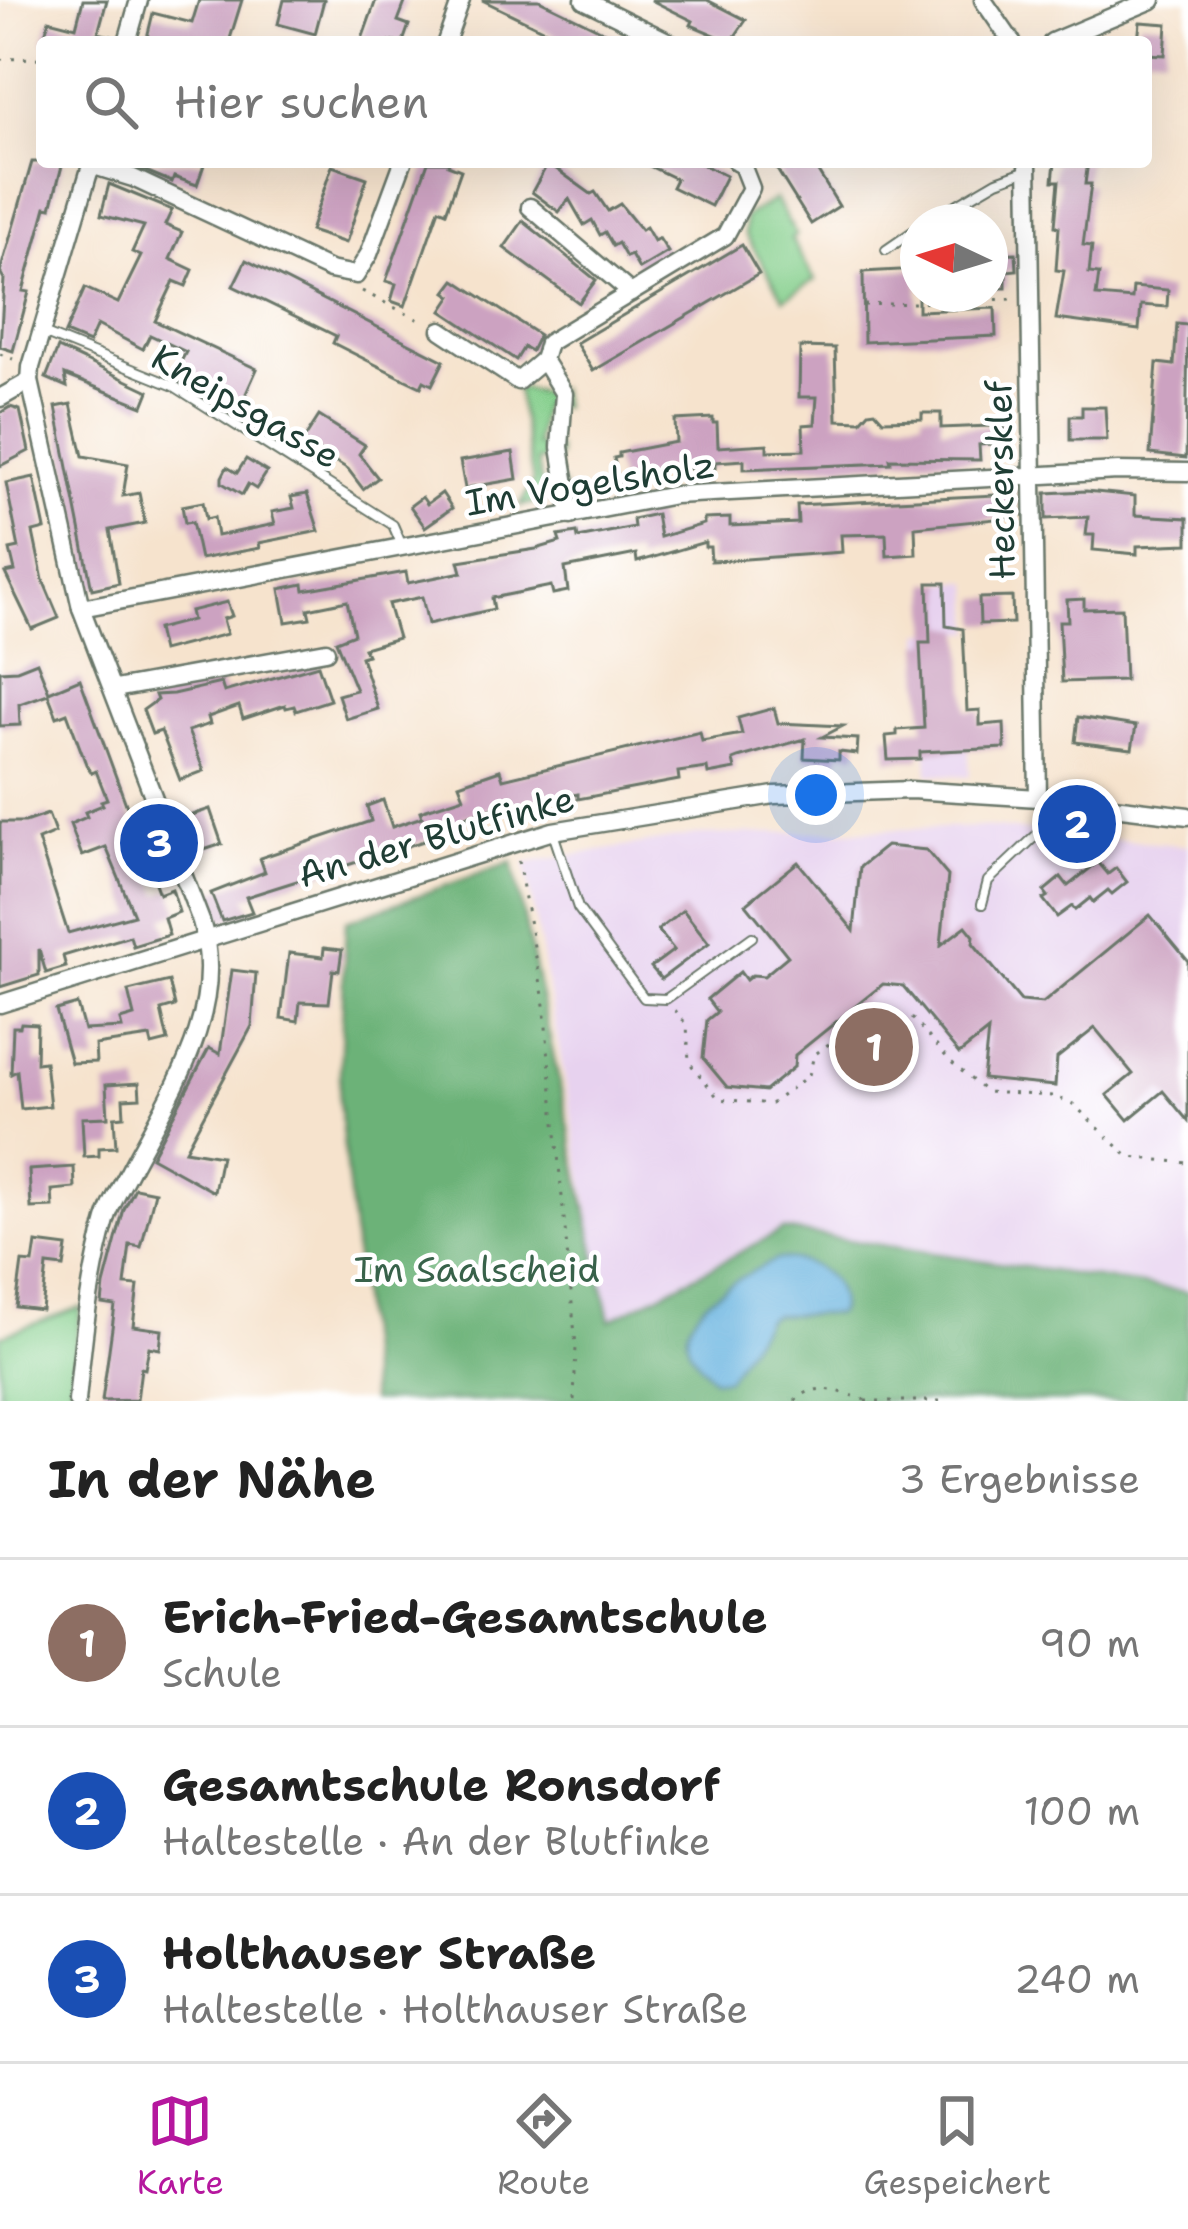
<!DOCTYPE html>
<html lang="de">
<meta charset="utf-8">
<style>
body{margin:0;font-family:"Shantell Sans",sans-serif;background:#f2f2f2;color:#222}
.compass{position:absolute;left:900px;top:204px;width:108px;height:108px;border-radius:50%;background:#fff;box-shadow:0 12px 48px #0002;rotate:274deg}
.you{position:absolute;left:816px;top:795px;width:42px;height:42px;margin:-30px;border:9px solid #fff;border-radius:50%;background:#1a73e8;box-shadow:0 0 0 18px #1a73e833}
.badge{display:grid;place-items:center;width:78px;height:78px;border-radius:50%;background:#b5179e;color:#fff;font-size:39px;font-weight:700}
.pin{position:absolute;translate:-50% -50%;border:6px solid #fff;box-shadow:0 3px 12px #0006}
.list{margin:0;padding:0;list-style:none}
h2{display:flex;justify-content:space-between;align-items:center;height:156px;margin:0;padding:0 48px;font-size:51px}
h2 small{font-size:39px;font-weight:400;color:#767676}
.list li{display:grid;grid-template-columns:78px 1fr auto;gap:36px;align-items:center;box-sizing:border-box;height:168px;padding:0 48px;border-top:3px solid #e0e0e0}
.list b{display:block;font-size:45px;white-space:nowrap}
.list p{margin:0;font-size:39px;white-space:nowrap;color:#767676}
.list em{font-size:39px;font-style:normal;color:#767676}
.icon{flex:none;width:66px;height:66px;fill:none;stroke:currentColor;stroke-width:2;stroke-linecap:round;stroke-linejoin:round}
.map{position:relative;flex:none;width:1188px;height:1401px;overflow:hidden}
.search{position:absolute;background:#fff;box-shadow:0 12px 48px #0002;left:36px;right:36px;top:36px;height:132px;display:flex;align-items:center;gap:30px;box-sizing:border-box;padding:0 42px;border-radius:12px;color:#767676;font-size:45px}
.sheet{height:660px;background:#fff}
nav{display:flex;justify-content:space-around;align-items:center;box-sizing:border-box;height:168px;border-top:3px solid #e0e0e0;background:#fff;font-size:33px;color:#767676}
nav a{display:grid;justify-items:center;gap:6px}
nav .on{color:#b5179e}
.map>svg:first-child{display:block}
.built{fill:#e7d2ef}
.green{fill:#85cf8c;stroke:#528660;stroke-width:3}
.forest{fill:#6cb278;stroke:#467856;stroke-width:3}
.water{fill:#66b2df;stroke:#42788a;stroke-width:3}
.building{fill:#cca2c1}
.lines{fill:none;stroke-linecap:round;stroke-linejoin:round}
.lane-casing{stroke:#6a776a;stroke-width:12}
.street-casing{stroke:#6a776a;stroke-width:21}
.path{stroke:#6a776a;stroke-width:3;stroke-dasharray:3 9;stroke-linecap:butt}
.lane{stroke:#fff;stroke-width:8}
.street{stroke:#fff;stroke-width:16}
.labels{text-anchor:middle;stroke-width:9;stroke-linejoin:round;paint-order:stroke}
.street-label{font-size:36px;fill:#1f3d34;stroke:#fff}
.park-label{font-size:36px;fill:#38624a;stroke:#fff}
</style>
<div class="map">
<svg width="1188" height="1401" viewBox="0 0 1188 1401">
<rect width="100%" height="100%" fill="#fff"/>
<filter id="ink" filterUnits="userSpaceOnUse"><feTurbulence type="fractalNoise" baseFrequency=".00833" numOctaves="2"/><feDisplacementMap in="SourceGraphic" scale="24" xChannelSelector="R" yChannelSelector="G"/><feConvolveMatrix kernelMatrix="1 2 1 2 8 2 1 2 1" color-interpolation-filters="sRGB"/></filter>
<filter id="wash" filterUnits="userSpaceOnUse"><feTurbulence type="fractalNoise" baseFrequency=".004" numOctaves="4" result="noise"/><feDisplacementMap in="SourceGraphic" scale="48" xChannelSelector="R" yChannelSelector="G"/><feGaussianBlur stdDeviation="2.7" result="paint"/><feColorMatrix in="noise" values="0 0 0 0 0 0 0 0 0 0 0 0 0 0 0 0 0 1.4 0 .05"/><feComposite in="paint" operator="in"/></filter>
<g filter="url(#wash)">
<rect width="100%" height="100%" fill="#f6e3cd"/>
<!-- built -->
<g class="built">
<polygon points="971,582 973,632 962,633 970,776 928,774 921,633 930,632 928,583"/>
<polygon points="984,827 1188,846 1188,1292 783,1230 609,1321 525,863 696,835"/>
</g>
<!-- green -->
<g class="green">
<polygon points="775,199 796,235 791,239 815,280 784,299 745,234 745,217"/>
<polygon points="511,386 554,395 559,389 562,407 542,405 536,445 558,448 559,457 537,461 542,488 563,484 565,496 520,506 533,481 517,390"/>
<polygon points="81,1307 69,1401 0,1401 0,1336"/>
</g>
<!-- forest -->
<polygon class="forest" points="512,862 610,1320 783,1230 1188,1292 1188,1401 371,1401 339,1101 346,921"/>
<!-- water -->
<path class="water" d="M778 1259C809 1258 841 1274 840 1309L836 1314 774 1315 766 1319 727 1379H713C706 1370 694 1359 689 1348 673 1308 751 1271 778 1259Z"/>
<g id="blocks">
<!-- building -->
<g class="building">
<polygon points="83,0 107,0 98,33 115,37 114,42 43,42 49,20 76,27"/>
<polygon points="199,0 242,0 229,42 146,42 153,13 192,23"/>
<polygon points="284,0 324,0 315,34 278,24"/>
<polygon points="376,0 406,0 398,21 409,25 403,42 361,42"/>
<polygon points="482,0 539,0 625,42 569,42"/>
<polygon points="651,0 707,0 746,20 731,42 691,25 693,21"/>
<polygon points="1140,22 1167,24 1165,55 1146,54 1146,42 1138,42"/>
<polygon points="32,162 63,162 51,208 46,207 23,291 29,292 13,351 0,347 4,279 0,272"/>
<polygon points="124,162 205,162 197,185 174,177 172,182"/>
<polygon points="428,162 449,162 448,165 461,170 446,212 439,209 405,306 391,301 396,284 386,281"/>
<polygon points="641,162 697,162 726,176 711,206 672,187 676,179"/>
<polygon points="786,162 812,162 839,206 811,224 776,168"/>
<polygon points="1055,162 1088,162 1085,184 1091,184 1083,245 1092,246 1089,273 1099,274 1096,296 1132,299 1133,287 1168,290 1167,307 1141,305 1139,330 1056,319 1064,271 1056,270 1059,227 1055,226 1059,181 1053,181"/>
<polygon points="548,163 591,194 595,192 608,211 620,204 641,230 646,227 654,241 659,238 668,252 639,269 631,255 626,257 618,243 613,246 605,232 600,235 592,220 584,225 569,199 559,212 532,192"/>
<polygon points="332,166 367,178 346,243 310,231"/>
<polygon points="109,184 172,210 165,225 182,232 170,259 193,270 186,286 174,281 155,321 257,369 238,411 173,377 186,352 150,335 143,349 97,325 89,343 65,333 85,288 118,303 141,256 132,252 144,226 101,215"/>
<polygon points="523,221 596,280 579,303 504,248"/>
<polygon points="742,245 759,274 593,371 576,343"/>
<polygon points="1016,253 1017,270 1006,271 1006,288 990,288 990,254"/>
<polygon points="246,260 444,361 432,385 424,381 421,387 406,380 333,343 336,336 233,286"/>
<polygon points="918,269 918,311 995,308 996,336 864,342 863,272"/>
<polygon points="455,280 539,335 531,351 524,347 516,360 442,311 452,296 446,292"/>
<polygon points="1177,324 1188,325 1186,458 1150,454 1157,363 1174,365"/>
<polygon points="800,347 835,348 837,420 861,421 869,412 875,411 883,420 922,419 922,413 941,413 941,428 990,426 990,421 1004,420 1005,443 979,445 980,460 890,459 891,463 744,469 744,460 715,462 715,468 657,470 658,476 619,483 614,458 619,457 619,453 676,442 675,420 713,418 713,423 717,423 718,447 767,444 767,451 804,450 803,425 815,424 817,397 799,397"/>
<polygon points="58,348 149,391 143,406 65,375 67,387 46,378"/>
<polygon points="71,404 83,456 128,464 123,496 139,493 145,523 110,530 119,583 92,589 56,407"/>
<polygon points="10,407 20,410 29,451 0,466 0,413"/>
<polygon points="1082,407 1105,407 1107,440 1070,440 1070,416 1082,416"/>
<polygon points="319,416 365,445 359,454 378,478 363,489 348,469 303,441"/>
<polygon points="513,452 517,479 465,488 460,461"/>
<polygon points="246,459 267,472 256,489 248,484 242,495 222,483 222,477 227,467 237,473"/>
<polygon points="34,477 45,529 33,532 43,580 59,618 32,629 5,573 15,571 10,550 19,548 6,483"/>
<polygon points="1086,491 1135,496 1135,515 1188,518 1188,544 1137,546 1137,554 1093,550 1094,535 1086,535 1088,517 1046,519 1046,493"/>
<polygon points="442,493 452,508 425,527 410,506 422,497 427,504"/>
<polygon points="307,494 319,531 259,543 260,548 200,559 192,522 185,523 182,506 203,502 206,519 214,517 217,536 275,524 272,512 294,508 291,497"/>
<polygon points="1015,494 1016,517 915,527 916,554 887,556 886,534 841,535 842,552 732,560 711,561 710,547 705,547 705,542 637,562 636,554 565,568 568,591 553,594 551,586 492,598 494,609 428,624 422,597 388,604 398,638 364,648 367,655 361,657 378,709 346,719 338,695 356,690 336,641 354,634 347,601 308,609 310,618 286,622 280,589 303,584 304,590 406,572 408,583 462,572 459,561 536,549 560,542 558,536 577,533 578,538 634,527 633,519 656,514 660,537 704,524 704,519 730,518 730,526 798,523 797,505"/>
<polygon points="928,583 945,583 946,626 963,629 967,711 980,710 980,725 1004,723 1005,748 920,752 920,759 888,760 886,736 897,735 897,730 924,728 920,643 930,643"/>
<polygon points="1012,597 1013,623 980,624 979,598"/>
<polygon points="1084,599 1084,609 1122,608 1125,680 1062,682 1059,621 1068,621 1067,600"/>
<polygon points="227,602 232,616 223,619 227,634 162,651 157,629 192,620 190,611"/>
<polygon points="37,662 49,692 80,679 159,894 172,889 179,912 164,918 169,935 133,946 130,936 63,956 66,967 46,973 39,949 39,975 0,987 0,822 25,822 48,814 55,833 38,840 68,933 134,915 106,847 82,856 70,824 87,817 85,812 103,805 101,801 107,799 96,771 92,773 86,764 67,713 57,717 48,694 19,704 20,725 0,726 0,671 17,670"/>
<polygon points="318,665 330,700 296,711 294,706 286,708 285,705 243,719 239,706 208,717 210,724 188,731 204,771 180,780 161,731 152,734 143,710 157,700 155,695 173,694 221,683 224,692"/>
<polygon points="774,708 778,723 843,726 822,737 858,739 857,754 839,752 839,760 804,758 805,739 738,758 733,760 735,769 708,774 707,768 678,772 679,780 578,799 578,794 514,805 513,801 462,818 465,828 246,897 252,912 222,921 211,893 265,872 260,858 371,821 367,806 383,800 392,827 422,817 420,811 464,797 459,784 500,770 503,779 700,732 702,741 742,734 738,718"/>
<polygon points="1078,717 1136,726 1132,749 1075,742"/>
<polygon points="210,809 222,844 201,851 189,816"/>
<polygon points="886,846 926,850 948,876 941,945 966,926 974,936 973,943 1021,1001 1043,1003 1150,915 1188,961 1188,1121 1163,1091 1128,1120 1107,1095 1133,1074 1095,1028 1057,1058 1055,1086 983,1079 988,1031 959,1054 903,986 883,984 795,1055 794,1067 765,1091 727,1087 703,1058 707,1020 717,1012 707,999 740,972 746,980 752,975 764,976 788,956 746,904 798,862 854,931 860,867"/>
<polygon points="1098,862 1108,874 1116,868 1127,882 1112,894 1108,890 1093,902 1090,898 1075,910 1072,906 1057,917 1043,899 1048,896 1044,891 1061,877 1068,886"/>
<polygon points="683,910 709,943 661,979 651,967 674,950 658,930"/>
<polygon points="324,948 342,950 339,971 333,970 329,1003 300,1002 298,1021 281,1018 289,953 323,957"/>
<polygon points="232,970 256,973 252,1026 185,1150 221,1156 214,1192 151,1157 209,1048 220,1054"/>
<polygon points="169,981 175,1006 161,1010 168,1041 152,1045 150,1037 95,1045 96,1062 71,1063 56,1010 77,1004 84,1030 122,1028 120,1020 134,1016 128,991"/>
<polygon points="21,1023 37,1024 36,1063 45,1062 50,1106 21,1109 17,1071 11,1074 13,1027 20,1027"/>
<polygon points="139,1083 140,1098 123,1099 124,1116 114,1117 116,1147 99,1148 99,1156 84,1157 82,1118 108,1117 106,1085"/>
<polygon points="74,1167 75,1188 52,1190 53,1207 31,1208 29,1170"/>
<polygon points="135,1188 155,1192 141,1247 130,1245 125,1285 138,1286 133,1326 162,1330 160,1349 149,1347 145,1369 141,1368 137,1400 102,1401 115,1306 102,1304 104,1285 124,1209"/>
<polygon points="36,1243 67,1247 64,1267 47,1265 42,1310 16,1307 22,1262 33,1263"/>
</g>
</g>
</g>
<g filter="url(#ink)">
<use href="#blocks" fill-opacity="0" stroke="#6a776a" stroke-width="3"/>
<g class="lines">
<defs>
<g id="lane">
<polyline points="927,222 997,181 1027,170"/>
<polyline points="886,250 918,228"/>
<polyline points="43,333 174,386 393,525 403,548"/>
<polyline points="553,833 578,908 644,998 666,999 752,937"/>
<polyline points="982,904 988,881 1045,827"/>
</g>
<g id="street">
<polyline points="584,0 669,42"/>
<polyline points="983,0 1012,42"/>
<polyline points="127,42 139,0"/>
<polyline points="446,42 461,0"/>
<polyline points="1052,42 1152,0"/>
<polyline points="1028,162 1038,798"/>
<polyline points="91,165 133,178 330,270 356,275 369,254 403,162"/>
<polyline points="530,207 631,293"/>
<polyline points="441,330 518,381 543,360"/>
<polyline points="0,398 30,381"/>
<polyline points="571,516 560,447 564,394 543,360 548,343 725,236 751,188 742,165 736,162"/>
<polyline points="81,608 675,495 1118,471 1188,472"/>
<polyline points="115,689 326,651"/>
<polyline points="0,1004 553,831 774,795 911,790 1038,798 1188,816"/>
<path d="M77 1401C83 1340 89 1278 106 1220 111 1202 122 1186 130 1170 169 1095 229 1010 201 921L81 608 30 381 31 367 92 162"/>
</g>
</defs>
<!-- lane casing -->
<use href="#lane" class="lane-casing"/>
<!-- street casing -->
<use href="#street" class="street-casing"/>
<!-- path -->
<g class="path">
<polyline points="0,59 42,58"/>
<polyline points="362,291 423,322"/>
<polyline points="864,305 1011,299"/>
<polyline points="0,354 13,359"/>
<polyline points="518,861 543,995 576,1346 574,1401"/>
<polyline points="675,1010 687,1025 689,1062 719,1099 771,1104 809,1075 814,1055 869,1014 913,1019 950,1061 986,1092 1054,1096 1073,1104 1129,1157 1188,1163"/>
<path d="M795 1401C817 1380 839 1392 865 1400"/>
<polyline points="865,1401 947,1401"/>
</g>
<!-- lane -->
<use href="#lane" class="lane"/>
<!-- street -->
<use href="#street" class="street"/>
</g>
</g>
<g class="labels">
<!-- street labels -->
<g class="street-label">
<text transform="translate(246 406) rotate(30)" y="13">Kneipsgasse</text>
<text transform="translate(1000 480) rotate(-91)" y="13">Heckersklef</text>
<text transform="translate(590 483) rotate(-9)" y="13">Im Vogelsholz</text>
<text transform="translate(436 836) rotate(-16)" y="13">An der Blutfinke</text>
</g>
<!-- park labels -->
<g class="park-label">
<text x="477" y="1282">Im Saalscheid</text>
</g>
</g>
</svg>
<svg class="compass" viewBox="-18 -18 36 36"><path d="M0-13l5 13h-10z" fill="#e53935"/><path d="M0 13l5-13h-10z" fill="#767676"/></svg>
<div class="you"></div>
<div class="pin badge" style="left:874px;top:1047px;background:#8d6e63">1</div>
<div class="pin badge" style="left:1077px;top:824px;background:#1a4fb4">2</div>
<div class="pin badge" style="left:159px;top:843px;background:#1a4fb4">3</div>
<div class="search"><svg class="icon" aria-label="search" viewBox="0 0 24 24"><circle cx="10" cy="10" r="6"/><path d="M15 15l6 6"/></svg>Hier suchen</div>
</div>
<section class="sheet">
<h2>In der Nähe<small>3 Ergebnisse</small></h2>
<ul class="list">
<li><span class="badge" style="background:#8d6e63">1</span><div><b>Erich-Fried-Gesamtschule</b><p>Schule</p></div><em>90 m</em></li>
<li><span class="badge" style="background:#1a4fb4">2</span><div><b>Gesamtschule Ronsdorf</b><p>Haltestelle · An der Blutfinke</p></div><em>100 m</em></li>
<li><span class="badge" style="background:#1a4fb4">3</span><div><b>Holthauser Straße</b><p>Haltestelle · Holthauser Straße</p></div><em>240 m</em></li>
</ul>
</section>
<nav>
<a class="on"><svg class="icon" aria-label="map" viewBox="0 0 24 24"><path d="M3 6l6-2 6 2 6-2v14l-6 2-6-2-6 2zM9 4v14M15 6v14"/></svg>Karte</a>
<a><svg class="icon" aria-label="directions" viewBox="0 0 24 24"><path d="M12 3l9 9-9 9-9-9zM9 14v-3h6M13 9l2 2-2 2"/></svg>Route</a>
<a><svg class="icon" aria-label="saved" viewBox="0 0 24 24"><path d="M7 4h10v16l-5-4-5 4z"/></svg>Gespeichert</a>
</nav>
